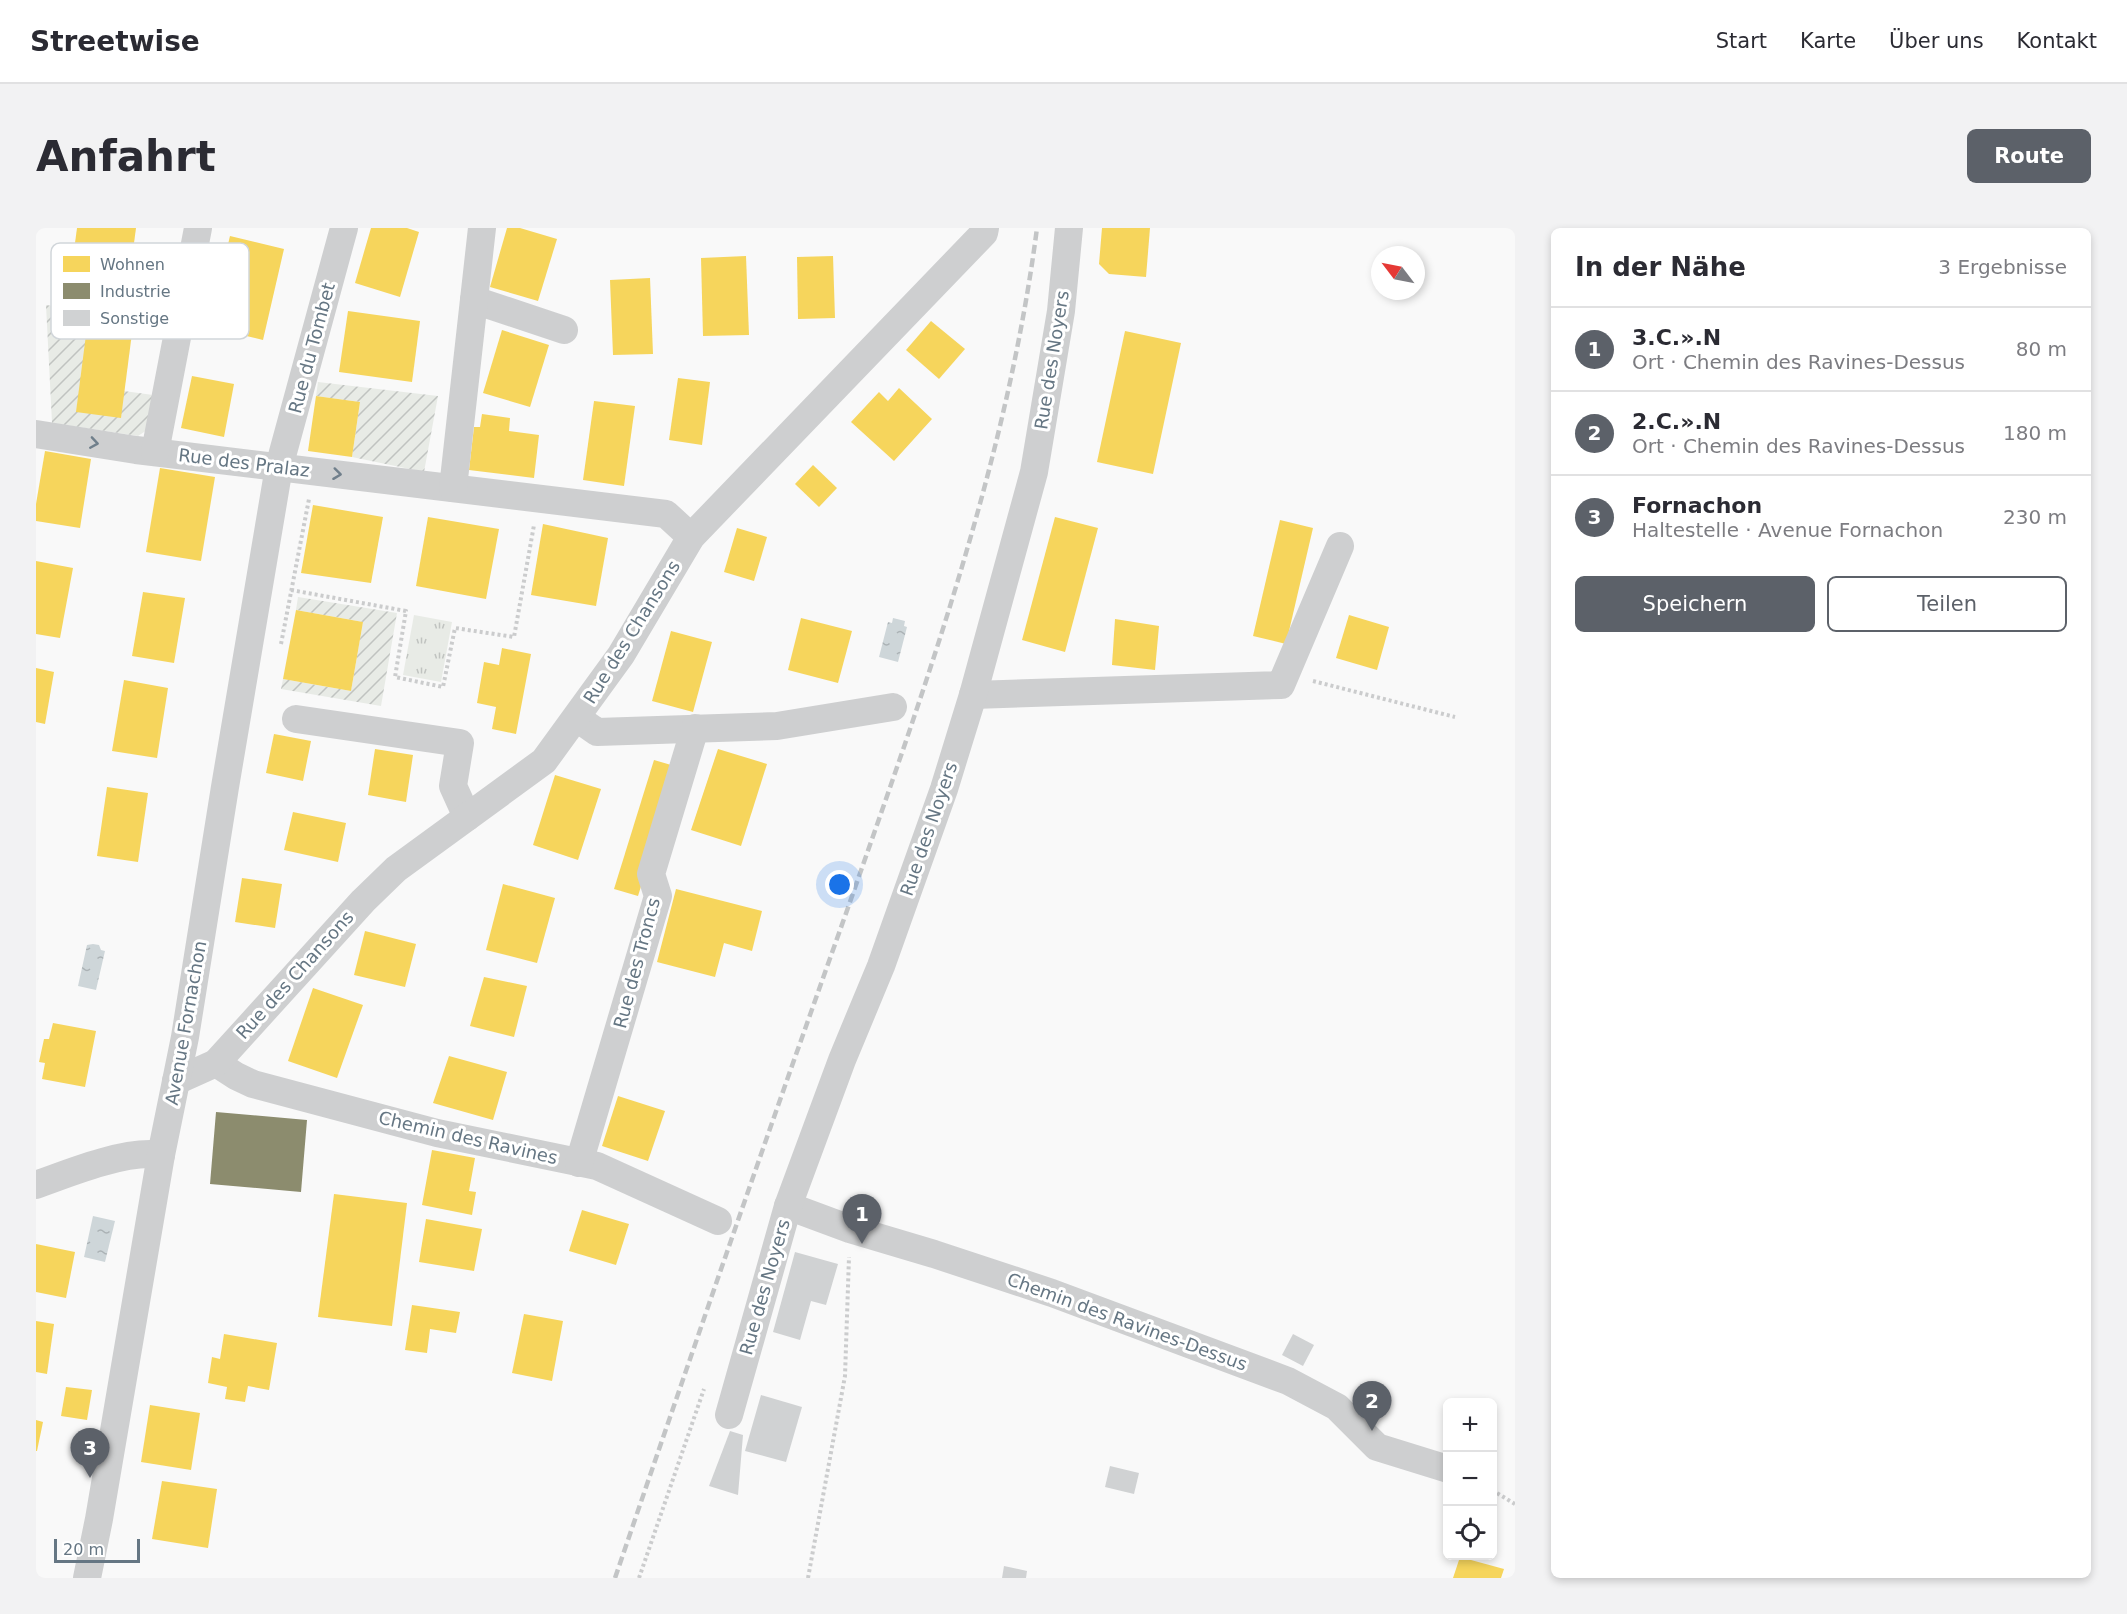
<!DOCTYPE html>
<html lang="de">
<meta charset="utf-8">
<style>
body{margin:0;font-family:"DejaVu Sans",sans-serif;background:#f2f2f3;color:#2b2b33}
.controls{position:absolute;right:18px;bottom:18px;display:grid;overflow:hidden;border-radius:9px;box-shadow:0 3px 9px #0003}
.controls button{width:54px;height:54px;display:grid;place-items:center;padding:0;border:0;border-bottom:2px solid #e1e1e2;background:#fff;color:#2b2b33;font:30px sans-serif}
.compass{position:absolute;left:1335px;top:18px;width:54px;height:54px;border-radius:50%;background:#fff;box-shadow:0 3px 9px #0003;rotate:302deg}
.scale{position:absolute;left:18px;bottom:15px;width:86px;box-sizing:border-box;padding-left:6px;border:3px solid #657683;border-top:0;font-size:16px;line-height:21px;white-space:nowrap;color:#657683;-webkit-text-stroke:4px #fff;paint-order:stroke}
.you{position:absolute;left:804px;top:657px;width:21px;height:21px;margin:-15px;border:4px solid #fff;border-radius:50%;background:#1a73e8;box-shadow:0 0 0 9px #1a73e833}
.badge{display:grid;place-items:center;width:39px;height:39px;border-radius:50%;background:#5c6169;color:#fff;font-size:20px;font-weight:700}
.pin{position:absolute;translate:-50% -50px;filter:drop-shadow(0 2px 3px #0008)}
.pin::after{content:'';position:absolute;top:32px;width:21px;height:18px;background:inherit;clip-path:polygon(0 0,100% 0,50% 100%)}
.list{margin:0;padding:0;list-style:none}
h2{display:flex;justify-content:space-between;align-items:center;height:78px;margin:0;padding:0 24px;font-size:26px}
h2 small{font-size:20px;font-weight:400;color:#7c7c81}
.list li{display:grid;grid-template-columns:39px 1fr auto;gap:18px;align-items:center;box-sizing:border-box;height:84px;padding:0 24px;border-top:2px solid #e1e1e2}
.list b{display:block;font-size:22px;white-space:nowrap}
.list p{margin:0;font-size:20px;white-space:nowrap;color:#7c7c81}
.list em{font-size:20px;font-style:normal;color:#7c7c81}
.actions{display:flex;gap:12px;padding:18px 24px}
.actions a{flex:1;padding:14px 0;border:2px solid #5c6169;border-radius:9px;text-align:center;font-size:21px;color:#5c6169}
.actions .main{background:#5c6169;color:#fff}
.icon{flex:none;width:33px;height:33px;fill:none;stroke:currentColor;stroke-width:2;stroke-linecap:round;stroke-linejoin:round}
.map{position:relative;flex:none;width:1479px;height:1350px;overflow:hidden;border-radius:9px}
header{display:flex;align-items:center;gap:36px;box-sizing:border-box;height:84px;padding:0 30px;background:#fff;border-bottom:2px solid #e1e1e2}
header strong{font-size:28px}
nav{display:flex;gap:33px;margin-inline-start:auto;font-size:21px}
.intro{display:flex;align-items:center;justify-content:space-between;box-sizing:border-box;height:144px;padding:0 36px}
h1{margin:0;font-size:42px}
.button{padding:15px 27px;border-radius:9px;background:#5c6169;color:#fff;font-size:21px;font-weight:700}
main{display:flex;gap:36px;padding:0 36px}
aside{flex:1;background:#fff;border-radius:9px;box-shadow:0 3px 9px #0003}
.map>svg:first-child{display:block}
.grass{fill:url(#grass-tufts)}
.garden{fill:url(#garden-furrows)}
.water{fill:url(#water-ripples)}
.homes{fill:#f6d55c}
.industry{fill:#8c8c6e}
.building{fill:#d0d2d3}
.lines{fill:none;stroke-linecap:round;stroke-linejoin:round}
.path{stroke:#cbcccd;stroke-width:4;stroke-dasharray:3 3;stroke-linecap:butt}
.minor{stroke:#cecfd0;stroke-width:28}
.rail{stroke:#c3c5c6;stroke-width:4.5;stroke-dasharray:9 4.5;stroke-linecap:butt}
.oneway{stroke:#707f8b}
.labels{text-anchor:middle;stroke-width:6;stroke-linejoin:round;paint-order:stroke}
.street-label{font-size:18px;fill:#657683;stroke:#fff}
.key{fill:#fff;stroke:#d1d6da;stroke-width:1.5}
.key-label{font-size:16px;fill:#657683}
</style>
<header>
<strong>Streetwise</strong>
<nav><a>Start</a><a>Karte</a><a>Über uns</a><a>Kontakt</a></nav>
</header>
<div class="intro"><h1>Anfahrt</h1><a class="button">Route</a></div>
<main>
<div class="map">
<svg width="1479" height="1350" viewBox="0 0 1479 1350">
<defs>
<pattern id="grass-tufts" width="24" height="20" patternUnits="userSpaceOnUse" patternTransform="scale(1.5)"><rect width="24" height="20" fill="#e8ebe6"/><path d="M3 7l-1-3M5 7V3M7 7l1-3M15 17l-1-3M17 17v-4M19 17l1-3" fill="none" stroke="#c0c3c0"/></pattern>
<pattern id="garden-furrows" width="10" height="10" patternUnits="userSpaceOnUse" patternTransform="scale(1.5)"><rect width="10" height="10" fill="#e8ebe6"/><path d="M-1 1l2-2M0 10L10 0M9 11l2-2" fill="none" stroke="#c0c3c0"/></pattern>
<pattern id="water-ripples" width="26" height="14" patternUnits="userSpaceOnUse" patternTransform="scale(1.5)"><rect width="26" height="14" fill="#ced6d9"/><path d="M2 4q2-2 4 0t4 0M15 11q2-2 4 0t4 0" fill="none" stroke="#abb2b5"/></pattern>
</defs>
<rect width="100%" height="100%" fill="#f9f9f9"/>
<!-- grass -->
<polygon class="grass" points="378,387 416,394 405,454 367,447"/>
<!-- garden -->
<g class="garden">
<polygon points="10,77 99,90 96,105 51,99 88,163 117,167 111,202 102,208 16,195"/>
<polygon points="282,154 402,168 388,244 316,229 324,174 280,168"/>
<polygon points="262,369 361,385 345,478 245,461 247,451 315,463 327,394 260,382"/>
</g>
<!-- water -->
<g class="water">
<polygon points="857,390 869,393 868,398 871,399 862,434 843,429 852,394 856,395"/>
<polygon points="57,716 63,717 65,722 69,723 60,762 42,758 51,717"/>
<polygon points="57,988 79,993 69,1034 48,1029"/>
</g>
<!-- homes -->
<g class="homes">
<polygon points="41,0 100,0 89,83 31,75"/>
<polygon points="335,0 371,0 383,4 364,69 319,55"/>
<polygon points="471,0 484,0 521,11 502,73 454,59"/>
<polygon points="1066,0 1114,0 1110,49 1073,46 1063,36"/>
<polygon points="194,8 248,21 227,112 172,99"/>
<polygon points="710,28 713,107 667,108 665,30"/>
<polygon points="797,28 799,90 762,91 761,29"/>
<polygon points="614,50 617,126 577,127 574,52"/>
<polygon points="312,83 384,93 376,154 303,144"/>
<polygon points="895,93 929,121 903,151 870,122"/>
<polygon points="51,99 96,105 85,190 40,184"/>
<polygon points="466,102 513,117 494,179 447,165"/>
<polygon points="1089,103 1145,115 1117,246 1061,234"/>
<polygon points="156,148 198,156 188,209 145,200"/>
<polygon points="642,150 674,154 666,217 633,212"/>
<polygon points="863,160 896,191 858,233 815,194 843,164 852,173"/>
<polygon points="280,168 324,174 316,229 272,223"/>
<polygon points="558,173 599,178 588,258 547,252"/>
<polygon points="446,186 474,190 473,203 503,207 498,250 433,242 438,199 444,199"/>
<polygon points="9,223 55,231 44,300 0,293 0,276"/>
<polygon points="777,237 801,260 783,279 759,256"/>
<polygon points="124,240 179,249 165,333 110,324"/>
<polygon points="277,277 347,289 335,355 265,345"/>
<polygon points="392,289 463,301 450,371 380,358"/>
<polygon points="1019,289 1062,300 1029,424 986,412"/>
<polygon points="1244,292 1277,300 1250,416 1217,408"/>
<polygon points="507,296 572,310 560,378 495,367"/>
<polygon points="701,300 731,309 718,353 688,344"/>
<polygon points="0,333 37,340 24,410 0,406"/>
<polygon points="107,364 149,370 138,435 96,428"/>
<polygon points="260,382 327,394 315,463 247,451"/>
<polygon points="1313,387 1353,399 1341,442 1300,430"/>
<polygon points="765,390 816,403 802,455 752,442"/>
<polygon points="1079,391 1123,398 1119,442 1076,437"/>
<polygon points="635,403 676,414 657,484 616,473"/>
<polygon points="466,420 495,426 480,506 456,501 460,479 441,475 448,434 463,437"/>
<polygon points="0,440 18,444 9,496 0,494"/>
<polygon points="88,452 132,460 121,530 76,523"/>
<polygon points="238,506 275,513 267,553 230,545"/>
<polygon points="339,521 377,527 370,574 332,567"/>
<polygon points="682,521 731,536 705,618 655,602"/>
<polygon points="618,532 642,539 602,668 578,661"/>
<polygon points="519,547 565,561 542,632 497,617"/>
<polygon points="71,559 112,565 102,634 61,628"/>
<polygon points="257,584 310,595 302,634 248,622"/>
<polygon points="206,650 246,656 239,700 199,694"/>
<polygon points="467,656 519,670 501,735 450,722"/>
<polygon points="640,661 726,683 716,723 688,715 679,749 621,734"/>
<polygon points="329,703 380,716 369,759 318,747"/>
<polygon points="448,749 491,758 478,809 434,798"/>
<polygon points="277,760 327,777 301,850 252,833"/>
<polygon points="17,795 60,803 49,859 6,851 9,835 3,834 8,811 13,811"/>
<polygon points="413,828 471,844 457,892 397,875"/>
<polygon points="582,868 629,883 612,933 566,918"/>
<polygon points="396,922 439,930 433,963 440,964 436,987 386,977"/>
<polygon points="298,966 371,975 356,1098 282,1089"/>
<polygon points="546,982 593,996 580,1037 533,1023"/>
<polygon points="390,991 446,1001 438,1043 383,1034"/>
<polygon points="0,1016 39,1024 30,1070 0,1064"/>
<polygon points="376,1077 424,1084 420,1105 394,1101 391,1125 369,1122"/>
<polygon points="488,1086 527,1093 516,1153 476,1145"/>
<polygon points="0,1093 18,1096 11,1146 0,1144"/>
<polygon points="188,1106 241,1115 233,1162 212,1158 209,1174 189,1171 191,1159 172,1155 176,1129 184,1131"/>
<polygon points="30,1159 56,1162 51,1192 25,1188"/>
<polygon points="114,1177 164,1185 155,1242 105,1234"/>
<polygon points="0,1192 7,1194 1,1223 0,1223"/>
<polygon points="126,1253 181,1261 172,1320 116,1311"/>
<polygon points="1424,1329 1468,1341 1465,1350 1417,1350"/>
</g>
<!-- industry -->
<polygon class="industry" points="180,884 271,892 265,964 174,956"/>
<!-- building -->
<g class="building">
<polygon points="759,1024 802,1036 790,1077 775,1073 764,1112 737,1104"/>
<polygon points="1257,1106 1278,1117 1267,1138 1246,1127"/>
<polygon points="725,1167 766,1179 750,1234 709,1223"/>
<polygon points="694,1203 707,1207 702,1267 673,1258"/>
<polygon points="1074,1238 1103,1245 1098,1266 1069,1259"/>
<polygon points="968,1338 991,1343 990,1350 966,1350"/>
</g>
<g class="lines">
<!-- path -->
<g class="path">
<polyline points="255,362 370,383 359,449 407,459 419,400 478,409 498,297"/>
<polyline points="245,416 273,271"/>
<polyline points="1277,453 1419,489"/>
<polyline points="1456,1262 1479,1276"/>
<polyline points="603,1350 668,1161"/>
<polyline points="772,1350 809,1148 813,1029"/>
</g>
<!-- minor -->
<g class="minor">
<polyline points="438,72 528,102"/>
<polyline points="0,206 100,222 630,286 655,309"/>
<polyline points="119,224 162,0"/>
<polyline points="417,260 446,0"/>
<polyline points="937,467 1245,457 1304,318"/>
<polyline points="541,490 561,504 741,498 857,479"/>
<polyline points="260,491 424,515 417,558 431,589"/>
<polyline points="180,835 200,848 217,856 401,905 561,938 682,993"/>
<polyline points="140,853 180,835 327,673 360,641 508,533 585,427 655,309 948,5 949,0"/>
<polyline points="543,935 622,668 615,646 659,500"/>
<path d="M0 957C32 945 92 921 125 927"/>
<polyline points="752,978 814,1001 898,1026 1016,1065 1252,1153 1301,1179 1341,1219 1412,1241"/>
<polyline points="693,1187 752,978 806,832 845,738 908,561 937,467 998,244 1025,83 1033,0"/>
<polyline points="51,1350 63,1291 125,927 149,809 189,559 243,239 308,0"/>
</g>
<!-- rail -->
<path class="rail" d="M579 1350C654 1130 730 910 808 691 887 465 970 239 1001 0"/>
</g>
<!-- one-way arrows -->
<defs><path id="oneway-chevron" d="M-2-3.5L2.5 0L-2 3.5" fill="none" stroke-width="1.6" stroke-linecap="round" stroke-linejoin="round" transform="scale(1.5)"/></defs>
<g class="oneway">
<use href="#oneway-chevron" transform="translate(58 215) rotate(9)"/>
<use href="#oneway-chevron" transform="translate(301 246) rotate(7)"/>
</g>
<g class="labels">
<!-- street labels -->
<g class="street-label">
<text transform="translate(276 120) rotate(-75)" y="6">Rue du Tombet</text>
<text transform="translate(1016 132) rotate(-81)" y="6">Rue des Noyers</text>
<text transform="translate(208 235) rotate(7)" y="6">Rue des Pralaz</text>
<text transform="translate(596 404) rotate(-58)" y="6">Rue des Chansons</text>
<text transform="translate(893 601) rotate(-71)" y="6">Rue des Noyers</text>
<text transform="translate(601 735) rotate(-75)" y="6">Rue des Troncs</text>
<text transform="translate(259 747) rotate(-48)" y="6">Rue des Chansons</text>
<text transform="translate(150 795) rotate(-80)" y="6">Avenue Fornachon</text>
<text transform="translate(432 910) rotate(13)" y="6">Chemin des Ravines</text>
<text transform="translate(729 1059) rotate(-74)" y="6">Rue des Noyers</text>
<text transform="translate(1091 1094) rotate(20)" y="6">Chemin des Ravines-Dessus</text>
</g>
</g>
<!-- legend -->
<rect x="15" y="15" width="198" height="96" rx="9" class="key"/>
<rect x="27" y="28" width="27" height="16" fill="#f6d55c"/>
<rect x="27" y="55" width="27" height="16" fill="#8c8c6e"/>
<rect x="27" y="82" width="27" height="16" fill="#d0d2d3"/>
<g class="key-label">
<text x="64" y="42">Wohnen</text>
<text x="64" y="69">Industrie</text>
<text x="64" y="96">Sonstige</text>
</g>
</svg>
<div class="controls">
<button>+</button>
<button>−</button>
<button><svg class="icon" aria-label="locate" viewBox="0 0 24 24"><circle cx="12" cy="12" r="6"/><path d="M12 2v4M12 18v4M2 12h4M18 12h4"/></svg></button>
</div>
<svg class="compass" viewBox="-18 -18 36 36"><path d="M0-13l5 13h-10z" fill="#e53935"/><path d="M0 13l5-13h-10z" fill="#7c7c81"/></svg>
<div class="scale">20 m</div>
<div class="you"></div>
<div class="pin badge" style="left:826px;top:1016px">1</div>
<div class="pin badge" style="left:1336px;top:1203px">2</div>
<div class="pin badge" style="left:54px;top:1250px">3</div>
</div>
<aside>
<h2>In der Nähe<small>3 Ergebnisse</small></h2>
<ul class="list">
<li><span class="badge">1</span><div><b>3.C.».N</b><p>Ort · Chemin des Ravines-Dessus</p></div><em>80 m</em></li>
<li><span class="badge">2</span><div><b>2.C.».N</b><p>Ort · Chemin des Ravines-Dessus</p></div><em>180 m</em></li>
<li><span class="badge">3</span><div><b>Fornachon</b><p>Haltestelle · Avenue Fornachon</p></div><em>230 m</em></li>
</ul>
<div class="actions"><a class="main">Speichern</a><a>Teilen</a></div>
</aside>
</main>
